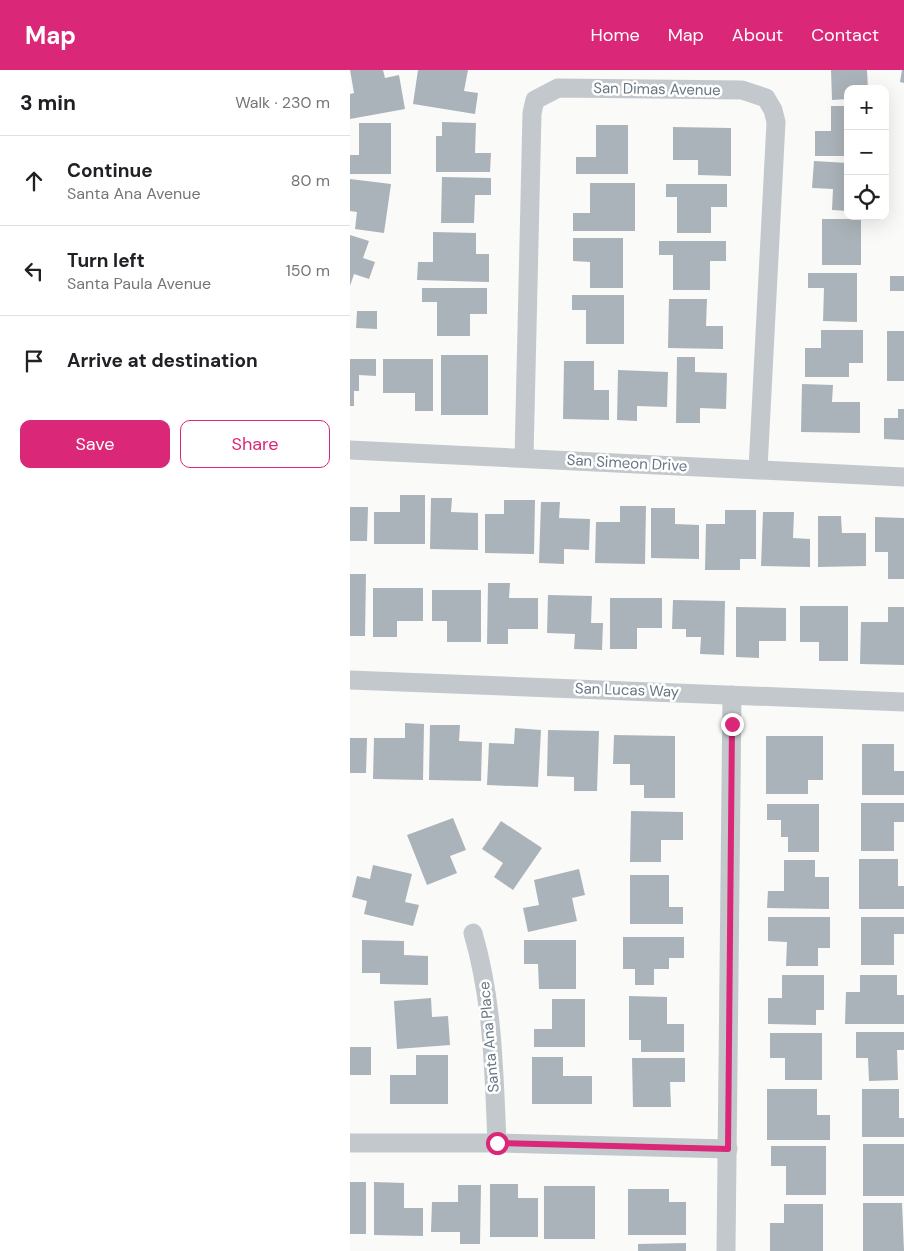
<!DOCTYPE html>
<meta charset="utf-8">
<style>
body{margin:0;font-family:"DM Sans",sans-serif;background:#f6f6f6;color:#202124}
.controls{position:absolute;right:15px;top:15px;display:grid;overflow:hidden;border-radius:10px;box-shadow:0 5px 20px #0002}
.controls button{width:45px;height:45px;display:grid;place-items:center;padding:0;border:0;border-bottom:1px solid #e0e0e0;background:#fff;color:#202124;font:25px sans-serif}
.stop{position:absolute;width:15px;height:15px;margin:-11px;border:4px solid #db2777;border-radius:50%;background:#fff}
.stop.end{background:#db2777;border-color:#fff;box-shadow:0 1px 5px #0008}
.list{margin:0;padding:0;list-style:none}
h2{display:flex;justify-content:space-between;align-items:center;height:65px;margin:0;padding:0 20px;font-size:21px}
h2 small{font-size:16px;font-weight:400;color:#757577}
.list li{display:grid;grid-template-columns:32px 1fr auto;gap:15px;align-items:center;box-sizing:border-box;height:90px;padding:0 20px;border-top:1px solid #e0e0e0}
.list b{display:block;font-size:19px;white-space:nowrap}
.list p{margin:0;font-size:16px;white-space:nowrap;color:#757577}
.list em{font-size:16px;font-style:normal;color:#757577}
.actions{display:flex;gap:10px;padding:15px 20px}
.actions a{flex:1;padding:11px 0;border:1px solid #db2777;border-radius:10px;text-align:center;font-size:18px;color:#db2777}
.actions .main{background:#db2777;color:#fff}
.icon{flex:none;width:28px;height:28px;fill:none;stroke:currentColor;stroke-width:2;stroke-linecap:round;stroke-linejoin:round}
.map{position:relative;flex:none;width:554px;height:1181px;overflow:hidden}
header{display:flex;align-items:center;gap:30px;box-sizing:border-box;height:70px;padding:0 25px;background:#db2777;color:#fff}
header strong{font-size:24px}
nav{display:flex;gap:28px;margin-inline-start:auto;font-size:18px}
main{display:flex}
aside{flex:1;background:#fff}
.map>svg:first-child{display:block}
.building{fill:#aab3b9}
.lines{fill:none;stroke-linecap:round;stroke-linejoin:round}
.minor{stroke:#c3c8cc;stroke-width:19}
.route{stroke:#db2777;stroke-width:6}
.labels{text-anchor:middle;stroke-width:5;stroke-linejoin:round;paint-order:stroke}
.street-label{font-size:15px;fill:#657683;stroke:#fff}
</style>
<header>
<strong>Map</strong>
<nav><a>Home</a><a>Map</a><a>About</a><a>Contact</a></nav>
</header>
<main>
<aside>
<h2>3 min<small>Walk · 230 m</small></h2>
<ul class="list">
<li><svg class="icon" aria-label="ahead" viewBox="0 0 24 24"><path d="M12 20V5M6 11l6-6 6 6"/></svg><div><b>Continue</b><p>Santa Ana Avenue</p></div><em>80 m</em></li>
<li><svg class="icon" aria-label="left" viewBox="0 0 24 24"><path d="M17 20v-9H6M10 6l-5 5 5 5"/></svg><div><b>Turn left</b><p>Santa Paula Avenue</p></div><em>150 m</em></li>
<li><svg class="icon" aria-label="arrive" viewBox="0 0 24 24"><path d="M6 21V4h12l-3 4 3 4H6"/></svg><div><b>Arrive at destination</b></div></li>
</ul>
<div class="actions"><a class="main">Save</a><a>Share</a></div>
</aside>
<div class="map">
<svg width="554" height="1181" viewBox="0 0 554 1181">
<rect width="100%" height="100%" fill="#fafaf8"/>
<!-- building -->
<g class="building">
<polygon points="0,0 33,0 35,8 49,5 55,39 0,49 0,24 4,23"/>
<polygon points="68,0 118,0 114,21 128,23 125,44 63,34"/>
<polygon points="481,0 517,0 518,19 498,19 498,29 482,30"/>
<polygon points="552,0 554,0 554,13 550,12"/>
<polygon points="481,36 498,36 498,86 465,86 465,61 481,61"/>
<polygon points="92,52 126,53 125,83 141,83 140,102 86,102 86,66 92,66"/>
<polygon points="9,53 41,53 41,104 0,104 0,85 9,85"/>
<polygon points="246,55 278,55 278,104 226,104 226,87 246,87"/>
<polygon points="323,57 381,58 381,106 348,105 348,90 323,90"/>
<polygon points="464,91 498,93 498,141 482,140 483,119 462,118"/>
<polygon points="92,107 141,108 141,125 125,125 124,153 91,153"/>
<polygon points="0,109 41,114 34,163 5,159 7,142 0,141"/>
<polygon points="240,113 285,113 285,161 223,161 223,143 240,143"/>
<polygon points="316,114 377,114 377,137 361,137 361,163 327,163 327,127 316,127"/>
<rect x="472" y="149" width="39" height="46"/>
<polygon points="83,162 126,163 126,184 139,184 139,212 67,210 68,192 83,192"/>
<polygon points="0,165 19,171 13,188 25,192 19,209 4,204 0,216"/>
<polygon points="223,168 273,168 273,218 240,218 240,192 223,191"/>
<polygon points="309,171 376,171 376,191 360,191 360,220 323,220 323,185 309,185"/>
<polygon points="458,203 507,203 507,252 473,251 474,218 458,218"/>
<rect x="540" y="206" width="14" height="15"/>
<polygon points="72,218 137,218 137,244 120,244 120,266 87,266 87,232 72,232"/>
<polygon points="222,225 274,225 274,274 236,274 236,240 222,240"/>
<polygon points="319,229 357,229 356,256 373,256 373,279 318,278"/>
<polygon points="7,241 27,241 27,259 6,258"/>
<polygon points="471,260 513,260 513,293 499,293 499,307 455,307 455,278 471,278"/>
<rect x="537" y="261" width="17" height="50"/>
<rect x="91" y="285" width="47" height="60"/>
<polygon points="327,287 345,287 345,302 377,303 376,339 350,338 350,353 326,353"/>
<polygon points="0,289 26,289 26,306 9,305 9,321 4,321 4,336 0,336"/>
<polygon points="33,289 83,289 83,341 65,341 65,323 33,323"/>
<polygon points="214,291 244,291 244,320 259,320 259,350 213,349"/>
<polygon points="268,300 318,302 317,337 287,336 287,351 267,350"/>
<polygon points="452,314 483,315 482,332 510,332 510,363 451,362"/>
<polygon points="548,339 554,339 554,370 534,369 534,348 548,348"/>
<polygon points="50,425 75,425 75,474 24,474 24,442 50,442"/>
<polygon points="81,428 102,428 101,442 128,443 128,480 80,479"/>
<polygon points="154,430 185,430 184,484 135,483 135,444 154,444"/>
<polygon points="191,432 210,432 209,448 240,449 239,480 214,479 214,494 189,493"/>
<polygon points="270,436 296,436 295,494 245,493 246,452 270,452"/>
<polygon points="0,437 18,437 17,471 0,471"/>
<polygon points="301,438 325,438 325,454 349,455 349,489 301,488"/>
<polygon points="375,440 406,440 406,489 390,489 390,500 355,500 356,454 375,454"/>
<polygon points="413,442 444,442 443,468 460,469 460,497 411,496"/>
<polygon points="468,446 491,446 492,463 516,463 516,496 468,497"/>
<polygon points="525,447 554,448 554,509 538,509 538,482 525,482"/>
<polygon points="0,504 16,504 15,566 0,566"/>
<polygon points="138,513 160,513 159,528 188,528 188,559 158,559 158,574 137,574"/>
<polygon points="23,518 73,518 73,551 47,551 47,567 23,567"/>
<polygon points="82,520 131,520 131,572 97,572 97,551 82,551"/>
<polygon points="198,525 242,526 241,553 253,553 252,580 224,579 225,564 197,563"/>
<polygon points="260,528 312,528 312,558 287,558 287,579 260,579"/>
<polygon points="323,530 375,531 374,585 350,584 351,567 336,567 336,559 322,559"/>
<polygon points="450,536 498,536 498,591 469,591 469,572 450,572"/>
<polygon points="386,537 436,538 436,571 409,571 409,588 386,587"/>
<polygon points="538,537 554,537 554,595 510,594 511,552 538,552"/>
<polygon points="55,653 74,654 73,710 23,709 24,668 55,668"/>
<polygon points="80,655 110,655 109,671 132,672 131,711 79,710"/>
<polygon points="165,658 191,660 188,717 137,715 139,673 164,674"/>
<polygon points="198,660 249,661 247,721 224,721 224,707 197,706"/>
<polygon points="264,665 325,666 325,728 294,728 294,715 280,715 280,694 263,694"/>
<polygon points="416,666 473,666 473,710 458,710 458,724 416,724"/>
<polygon points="0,668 17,668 16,703 0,703"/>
<polygon points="512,674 544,674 544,701 554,701 554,725 512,725"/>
<polygon points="511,733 554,733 554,752 544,752 544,781 511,781"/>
<polygon points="417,734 469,734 469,782 438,782 438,767 431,767 431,750 417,750"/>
<polygon points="281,741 333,742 333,770 311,770 311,792 280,792"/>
<polygon points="103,748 116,780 100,786 107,803 77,815 57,765"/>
<polygon points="151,751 192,778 163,820 144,807 153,793 132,779"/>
<polygon points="509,789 548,789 548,816 554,816 554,839 509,839"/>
<polygon points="434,790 465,790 465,807 479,807 479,839 417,838 418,821 434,821"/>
<polygon points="23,795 62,804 55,832 69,835 63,856 14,844 17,831 2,827 7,806 20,809"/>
<polygon points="229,799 235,825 222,828 227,851 178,862 173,838 189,835 184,810"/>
<polygon points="280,805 319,805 319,837 333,837 333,854 280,854"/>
<polygon points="418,847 480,847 480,878 468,878 468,896 436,896 437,872 418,871"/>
<polygon points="511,847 554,847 554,864 544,864 544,895 511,895"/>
<polygon points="273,867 334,867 334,888 319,888 319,899 304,899 304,915 285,915 285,899 273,899"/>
<polygon points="12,870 54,871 54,885 78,886 78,915 30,914 30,903 12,903"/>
<polygon points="174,870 226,870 226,919 189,919 188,894 174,894"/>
<polygon points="432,905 474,905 474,940 466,940 466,955 418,954 418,928 432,928"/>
<polygon points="510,905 547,905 547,925 554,925 554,954 495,954 496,922 510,922"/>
<polygon points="279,926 317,927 317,954 334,954 334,982 291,982 291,970 279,970"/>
<polygon points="81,928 82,947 98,946 100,975 47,979 44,931"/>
<polygon points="202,929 235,929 235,977 184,977 184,959 202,959"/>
<polygon points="506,962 554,962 554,980 547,980 548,1010 519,1011 518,988 506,988"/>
<polygon points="420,963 472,963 472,1010 435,1010 435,988 420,988"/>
<rect x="0" y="977" width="21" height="28"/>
<polygon points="66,985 98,985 98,1034 40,1034 40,1005 66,1005"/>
<polygon points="182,987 213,987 213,1006 242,1006 242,1034 182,1034"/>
<polygon points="282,988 335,988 335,1012 320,1012 321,1037 283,1037"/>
<polygon points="417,1019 467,1019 467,1045 480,1045 480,1070 417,1070"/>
<polygon points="512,1019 549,1019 549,1048 554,1048 554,1067 512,1067"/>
<rect x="513" y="1074" width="41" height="52"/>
<polygon points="421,1076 476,1076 476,1125 436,1125 436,1096 421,1096"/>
<rect x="0" y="1112" width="16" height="52"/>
<polygon points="24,1112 54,1113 54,1138 73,1138 73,1166 24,1165"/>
<polygon points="140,1114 168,1114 168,1128 188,1128 188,1167 140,1167"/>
<polygon points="108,1115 131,1115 130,1174 110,1174 110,1162 81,1162 82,1132 108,1132"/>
<rect x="194" y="1116" width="51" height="53"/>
<polygon points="278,1119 319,1119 319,1132 336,1132 336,1165 278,1165"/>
<polygon points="513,1133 552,1133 554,1181 513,1181"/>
<polygon points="434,1134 473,1134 473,1181 420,1181 420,1153 434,1153"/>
<polygon points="336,1173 336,1181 288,1181 288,1174"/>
</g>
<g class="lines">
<!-- minor -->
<g class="minor">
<polyline points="0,380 554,407"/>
<polyline points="174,388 182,43 185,30 208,18 392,20 416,28 423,40 426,52 408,399"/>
<polyline points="0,610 554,632"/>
<path d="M123 863C143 931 144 1003 147 1073"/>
<polyline points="0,1073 147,1073 378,1079"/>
<polyline points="376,1181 382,625"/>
</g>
</g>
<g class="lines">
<!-- route -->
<polyline class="route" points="147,1073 378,1079 382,654"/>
</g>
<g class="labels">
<!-- street labels -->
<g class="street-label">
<text transform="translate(307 19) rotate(1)" y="5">San Dimas Avenue</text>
<text transform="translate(277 393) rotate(3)" y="5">San Simeon Drive</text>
<text transform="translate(277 620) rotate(2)" y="5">San Lucas Way</text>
<text transform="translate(139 967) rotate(-95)" y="5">Santa Ana Place</text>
</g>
</g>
</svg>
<div class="controls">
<button>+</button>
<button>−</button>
<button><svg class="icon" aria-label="locate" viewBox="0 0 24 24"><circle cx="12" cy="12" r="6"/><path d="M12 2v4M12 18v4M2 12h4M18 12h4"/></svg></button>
</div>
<div class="stop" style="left:147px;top:1073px"></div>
<div class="stop end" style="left:382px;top:654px"></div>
</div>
</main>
